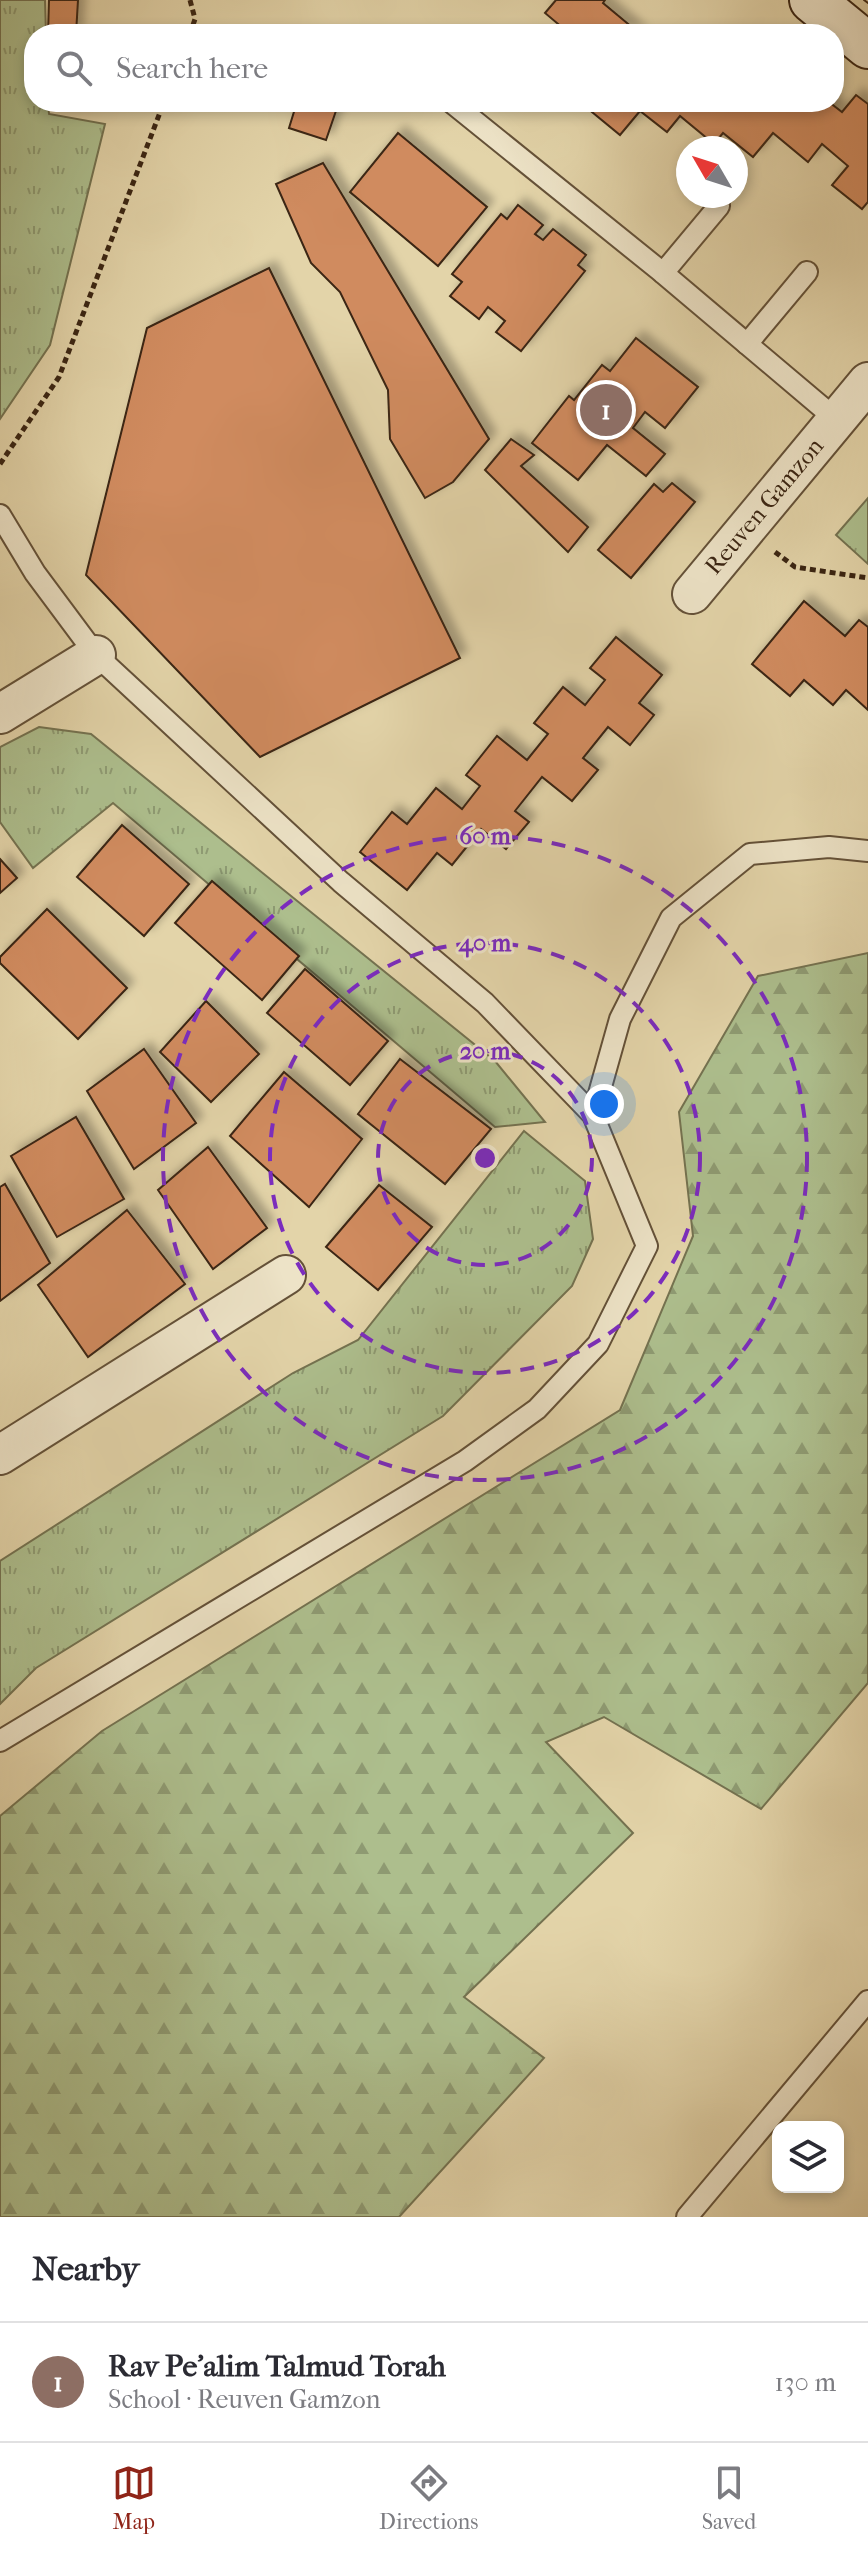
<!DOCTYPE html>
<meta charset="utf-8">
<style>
body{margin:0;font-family:"IM FELL French Canon",serif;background:#f2f2f3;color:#2b2b33}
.controls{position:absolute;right:24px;bottom:24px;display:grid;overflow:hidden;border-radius:16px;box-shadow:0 4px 12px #0003}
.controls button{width:72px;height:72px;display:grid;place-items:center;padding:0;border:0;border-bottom:2px solid #e1e1e2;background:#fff;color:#2b2b33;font:40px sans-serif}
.compass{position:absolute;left:676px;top:136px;width:72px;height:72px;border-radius:50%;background:#fff;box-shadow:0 4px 12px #0003;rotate:309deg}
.you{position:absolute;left:604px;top:1104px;width:28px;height:28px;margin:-20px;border:6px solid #fff;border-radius:50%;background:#1a73e8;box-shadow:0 0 0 12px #1a73e833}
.badge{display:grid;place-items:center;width:52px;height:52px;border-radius:50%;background:#8f2418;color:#fff;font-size:26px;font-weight:700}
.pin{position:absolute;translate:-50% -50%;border:4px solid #fff;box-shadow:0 2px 8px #0006}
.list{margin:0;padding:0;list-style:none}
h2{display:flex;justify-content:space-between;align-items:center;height:104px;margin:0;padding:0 32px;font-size:34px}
h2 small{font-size:26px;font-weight:400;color:#7c7c81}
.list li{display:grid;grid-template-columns:52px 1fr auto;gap:24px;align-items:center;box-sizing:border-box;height:120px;padding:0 32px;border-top:2px solid #e1e1e2}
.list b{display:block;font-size:30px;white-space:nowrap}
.list p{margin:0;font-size:26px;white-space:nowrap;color:#7c7c81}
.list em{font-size:26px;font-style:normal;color:#7c7c81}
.icon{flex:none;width:44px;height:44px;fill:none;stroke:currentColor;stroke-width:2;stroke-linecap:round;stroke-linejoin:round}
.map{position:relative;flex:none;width:868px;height:2217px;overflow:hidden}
.search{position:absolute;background:#fff;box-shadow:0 4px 12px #0003;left:24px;right:24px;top:24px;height:88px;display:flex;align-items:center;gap:20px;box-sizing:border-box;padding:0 28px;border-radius:32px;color:#7c7c81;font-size:30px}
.sheet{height:224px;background:#fff}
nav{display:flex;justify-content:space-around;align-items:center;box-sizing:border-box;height:112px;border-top:2px solid #e1e1e2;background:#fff;font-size:22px;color:#7c7c81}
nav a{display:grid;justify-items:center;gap:4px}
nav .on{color:#8f2418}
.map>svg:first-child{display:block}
.grass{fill:url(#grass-tufts);stroke:#747250;stroke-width:2}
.forest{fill:url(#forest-firs);stroke:#747250;stroke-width:2}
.building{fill:#d08b5f;stroke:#3a2513;stroke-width:2;filter:url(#shadow)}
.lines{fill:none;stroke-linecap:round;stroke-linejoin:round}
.lane-casing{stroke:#645138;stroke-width:24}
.street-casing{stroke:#645138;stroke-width:42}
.secondary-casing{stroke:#3a2513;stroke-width:48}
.path{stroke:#3a2513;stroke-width:5;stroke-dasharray:6 4;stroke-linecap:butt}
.lane{stroke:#ede3c7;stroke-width:20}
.street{stroke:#ede3c7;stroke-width:38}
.secondary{stroke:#ede3c7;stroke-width:44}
.tram{stroke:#3a2513;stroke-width:2}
.ring{fill:none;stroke:#7b2cbf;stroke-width:4;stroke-dasharray:14 10}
.labels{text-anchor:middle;stroke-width:6;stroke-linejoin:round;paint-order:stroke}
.street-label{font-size:24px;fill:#3a2513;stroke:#ede3c7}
.centre{fill:#7b2cbf;stroke:#ede3c7;stroke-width:4}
.ring-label{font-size:24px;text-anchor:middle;font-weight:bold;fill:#7b2cbf;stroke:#ede3c7;stroke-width:6;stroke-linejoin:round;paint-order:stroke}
</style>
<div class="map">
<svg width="868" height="2217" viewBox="0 0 868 2217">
<defs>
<pattern id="grass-tufts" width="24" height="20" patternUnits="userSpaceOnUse" patternTransform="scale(2)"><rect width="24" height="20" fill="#adbe8d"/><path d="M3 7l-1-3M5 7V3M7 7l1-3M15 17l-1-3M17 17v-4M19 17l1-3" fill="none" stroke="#8e9a72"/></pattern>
<pattern id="forest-firs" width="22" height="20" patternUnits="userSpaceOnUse" patternTransform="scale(2)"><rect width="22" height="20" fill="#adbe8d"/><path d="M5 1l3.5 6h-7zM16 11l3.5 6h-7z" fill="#8e9a72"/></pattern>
<filter id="shadow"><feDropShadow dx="7" dy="-7" stdDeviation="4" flood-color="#0004"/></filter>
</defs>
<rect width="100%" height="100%" fill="#e3d4a9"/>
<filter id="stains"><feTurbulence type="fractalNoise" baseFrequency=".0025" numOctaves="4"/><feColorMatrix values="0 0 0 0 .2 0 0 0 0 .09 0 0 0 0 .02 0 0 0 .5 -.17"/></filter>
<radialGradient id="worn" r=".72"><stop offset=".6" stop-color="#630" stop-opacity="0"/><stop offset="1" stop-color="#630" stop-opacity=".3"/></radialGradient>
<!-- grass -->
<g class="grass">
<polygon points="0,0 45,0 46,34 34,34 34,102 48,102 49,114 105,124 50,345 0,419"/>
<polygon points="868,498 868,564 836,535"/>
<polygon points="39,727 91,734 495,1061 545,1122 495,1127 113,803 33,868 0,822 0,747"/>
<polygon points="524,1131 585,1181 593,1239 572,1286 443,1416 36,1668 0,1704 0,1561 293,1373 358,1340"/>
</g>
<!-- forest -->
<polygon class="forest" points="868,953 868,1683 761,1809 604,1717 546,1742 633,1833 464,1997 544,2058 399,2217 0,2217 0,1816 102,1731 620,1410 693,1236 679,1112 758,976"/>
<!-- building -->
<g class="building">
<polygon points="49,0 78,0 76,34 48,34"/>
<polygon points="556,0 605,0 603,3 639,33 570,34 545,13"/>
<polygon points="856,95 868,104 868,202 862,209 832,185 848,166 822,144 808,162 773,133 753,157 723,133 714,144 680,116 667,132 640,111 620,135 581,103 781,102 788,108 792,102 829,102 842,112"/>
<polygon points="297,102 339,102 326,140 289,128"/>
<polygon points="398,133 487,207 438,266 350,192"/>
<polygon points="323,163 489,439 453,482 425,498 390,439 388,390 340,292 311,263 276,184"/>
<polygon points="518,205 543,225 535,234 543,240 553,229 586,255 578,265 585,271 521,351 496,332 505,321 488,307 479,319 450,296 462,282 452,274 501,214 507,219"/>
<polygon points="269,268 460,658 260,757 86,575 147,328"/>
<polygon points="636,338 698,387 665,428 645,412 633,428 665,454 646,476 607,445 578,480 532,443 569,396 574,400 602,365 610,371"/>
<polygon points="511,439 534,455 521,466 588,527 568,552 485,470"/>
<polygon points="672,483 695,502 631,578 598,550 654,484 663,492"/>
<polygon points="804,601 845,636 859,620 868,627 868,710 846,690 833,705 804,680 790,696 752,664"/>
<polygon points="616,637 662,675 639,703 654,715 630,745 608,727 583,758 598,770 572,801 542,777 515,811 529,822 506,849 481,829 452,865 437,853 407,890 360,852 392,812 407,824 436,788 462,809 480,786 466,775 497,736 527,760 548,734 534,723 563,687 585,705 605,680 590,668"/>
<polygon points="122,825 189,884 144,936 77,877"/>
<polygon points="0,859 17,878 0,893"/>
<polygon points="212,881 299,956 262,1000 175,923"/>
<polygon points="47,909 127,988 78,1039 0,963 0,957"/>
<polygon points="305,969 388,1041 350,1085 267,1013"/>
<polygon points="206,1001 259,1054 211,1102 160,1052"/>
<polygon points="144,1049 196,1123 134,1169 87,1091"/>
<polygon points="400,1059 491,1129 445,1184 358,1114"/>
<polygon points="284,1072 362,1139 309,1207 230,1136"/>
<polygon points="76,1117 124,1199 57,1237 11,1156"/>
<polygon points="208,1147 267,1228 213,1269 158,1190"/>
<polygon points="5,1184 50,1263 0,1301 0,1187"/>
<polygon points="379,1185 432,1227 378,1290 326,1247"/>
<polygon points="127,1210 185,1284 88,1357 38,1285"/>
</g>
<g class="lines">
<defs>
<g id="lane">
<polyline points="451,102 663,273"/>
<polyline points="719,206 663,273 837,420"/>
<polyline points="747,344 807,272"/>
<polyline points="0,515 35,573 96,655 341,882 485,1003 593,1115 647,1246 598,1344 537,1409 465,1461 0,1741"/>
<polyline points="593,1115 620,1019 671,918 750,854 829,847 868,851"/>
<polyline points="687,2217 868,2001"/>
</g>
<g id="street">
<polyline points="692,594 868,382"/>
<polyline points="0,714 96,655"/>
<polyline points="0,1455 286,1275"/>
</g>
<polyline id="secondary" points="812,0 868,46"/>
</defs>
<!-- lane casing -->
<use href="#lane" class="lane-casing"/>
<!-- street casing -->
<use href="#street" class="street-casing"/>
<!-- secondary casing -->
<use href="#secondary" class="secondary-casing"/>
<!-- path -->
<g class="path">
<polyline points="190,0 195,19 190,34"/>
<polyline points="0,464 59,377 164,102"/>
<polyline points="775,552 795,567 868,578"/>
</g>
<!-- lane -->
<use href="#lane" class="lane"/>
<!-- street -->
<use href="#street" class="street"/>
<!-- secondary -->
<use href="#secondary" class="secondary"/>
<!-- tram -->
<polyline class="tram" points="864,0 868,3"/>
</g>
<!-- distance rings -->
<g class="ring">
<circle cx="485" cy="1158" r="107"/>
<circle cx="485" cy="1158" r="215"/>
<circle cx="485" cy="1158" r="322"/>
</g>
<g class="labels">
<!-- street labels -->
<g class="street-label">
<text transform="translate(764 506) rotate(-50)" y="8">Reuven Gamzon</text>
</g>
</g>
<circle cx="485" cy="1158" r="12" class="centre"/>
<g class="ring-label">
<text x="485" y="844">60 m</text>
<text x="485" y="951">40 m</text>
<text x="485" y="1059">20 m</text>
</g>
<rect width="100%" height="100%" filter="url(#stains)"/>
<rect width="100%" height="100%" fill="url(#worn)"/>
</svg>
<div class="controls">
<button><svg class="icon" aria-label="layers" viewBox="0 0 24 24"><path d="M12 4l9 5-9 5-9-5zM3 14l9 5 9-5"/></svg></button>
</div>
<svg class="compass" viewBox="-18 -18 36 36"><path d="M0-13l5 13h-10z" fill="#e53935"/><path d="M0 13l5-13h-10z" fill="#7c7c81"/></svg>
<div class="you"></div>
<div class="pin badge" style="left:606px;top:410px;background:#8d6e63">1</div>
<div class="search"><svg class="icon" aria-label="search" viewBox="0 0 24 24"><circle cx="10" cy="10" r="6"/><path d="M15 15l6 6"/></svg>Search here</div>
</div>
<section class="sheet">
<h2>Nearby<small></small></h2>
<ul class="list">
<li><span class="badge" style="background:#8d6e63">1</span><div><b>Rav Pe'alim Talmud Torah</b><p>School · Reuven Gamzon</p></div><em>130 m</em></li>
</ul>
</section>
<nav>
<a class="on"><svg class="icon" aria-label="map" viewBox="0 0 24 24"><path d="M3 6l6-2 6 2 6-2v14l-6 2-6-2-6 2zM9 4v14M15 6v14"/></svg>Map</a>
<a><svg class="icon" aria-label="directions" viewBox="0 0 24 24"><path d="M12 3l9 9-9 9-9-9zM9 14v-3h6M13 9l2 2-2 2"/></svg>Directions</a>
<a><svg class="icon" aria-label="saved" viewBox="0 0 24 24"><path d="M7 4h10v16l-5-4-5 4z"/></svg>Saved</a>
</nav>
